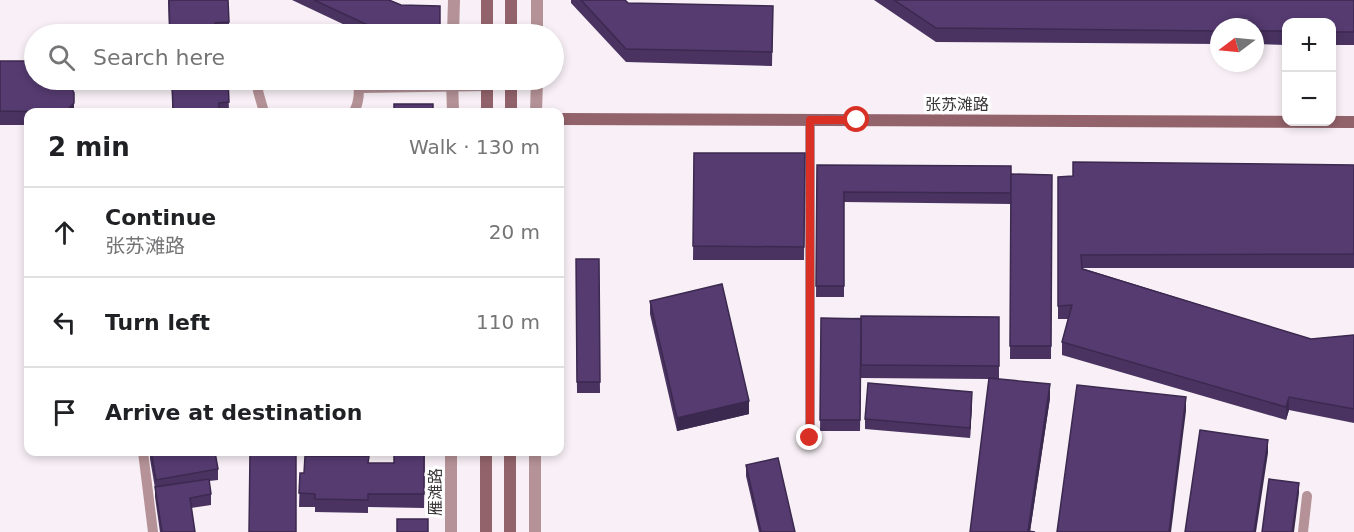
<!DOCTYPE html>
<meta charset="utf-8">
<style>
body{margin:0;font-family:"DejaVu Sans","Noto Sans SC",sans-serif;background:#f6f6f6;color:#202124}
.controls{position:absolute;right:18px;top:18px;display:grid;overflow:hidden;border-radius:12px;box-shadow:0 3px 9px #0003}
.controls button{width:54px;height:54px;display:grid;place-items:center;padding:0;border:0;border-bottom:2px solid #e0e0e0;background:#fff;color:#202124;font:30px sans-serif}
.compass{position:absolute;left:1210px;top:18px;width:54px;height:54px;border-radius:50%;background:#fff;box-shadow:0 3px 9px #0003;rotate:254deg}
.stop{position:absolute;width:18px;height:18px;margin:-14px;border:4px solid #d93025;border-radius:50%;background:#fff}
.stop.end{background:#d93025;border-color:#fff;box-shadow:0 2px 6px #0008}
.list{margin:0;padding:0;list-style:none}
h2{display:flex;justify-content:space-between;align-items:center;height:78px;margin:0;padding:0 24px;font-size:26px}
h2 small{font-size:20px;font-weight:400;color:#757577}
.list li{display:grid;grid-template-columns:39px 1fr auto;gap:18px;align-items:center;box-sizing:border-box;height:90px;padding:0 24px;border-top:2px solid #e0e0e0}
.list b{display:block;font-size:22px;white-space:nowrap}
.list p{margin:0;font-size:20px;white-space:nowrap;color:#757577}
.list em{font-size:20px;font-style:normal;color:#757577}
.icon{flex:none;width:33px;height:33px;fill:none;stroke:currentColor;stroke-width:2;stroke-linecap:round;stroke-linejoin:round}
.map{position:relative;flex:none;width:1354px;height:532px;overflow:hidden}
.search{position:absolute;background:#fff;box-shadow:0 3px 9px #0003;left:24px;top:24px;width:540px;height:66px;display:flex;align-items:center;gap:15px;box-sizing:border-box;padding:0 21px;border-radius:33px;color:#757577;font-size:22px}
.panel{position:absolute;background:#fff;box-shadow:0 3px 9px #0003;left:24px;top:108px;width:540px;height:348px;border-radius:12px}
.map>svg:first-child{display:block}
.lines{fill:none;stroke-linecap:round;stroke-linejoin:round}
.service{stroke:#b49297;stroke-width:10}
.minor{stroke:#b49297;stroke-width:12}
.secondary{stroke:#93636b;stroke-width:12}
.wall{fill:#4a3361}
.shaded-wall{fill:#3c294f}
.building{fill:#563b71;stroke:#3c294f;stroke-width:1.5}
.route{stroke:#d93025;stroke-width:8}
.labels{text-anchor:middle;stroke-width:6;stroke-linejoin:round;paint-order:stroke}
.street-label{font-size:16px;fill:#3a3739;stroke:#fff}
</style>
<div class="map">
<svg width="1354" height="532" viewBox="0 0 1354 532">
<rect width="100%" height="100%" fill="#f8f0f6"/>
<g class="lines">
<!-- service -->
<g class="service">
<polyline points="260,80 258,91 264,112"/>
<polyline points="360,88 487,86"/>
<path d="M354 112C359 103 360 90 358 80"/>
<polyline points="810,120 810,438"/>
<polyline points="143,452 153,532"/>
<polyline points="1303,532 1307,496"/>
</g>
<!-- minor -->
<g class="minor">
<polyline points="453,34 454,0"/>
<polyline points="537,34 537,0"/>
<polyline points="452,80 453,112"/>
<polyline points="536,112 537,80"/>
<polyline points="451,532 451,452"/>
<polyline points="535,532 535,452"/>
</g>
<!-- secondary -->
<g class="secondary">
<polyline points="511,0 511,34"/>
<polyline points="487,34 487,0"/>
<polyline points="487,80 487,112"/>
<polyline points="511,80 511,112"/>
<polyline points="560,119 1354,122"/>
<polyline points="486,532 486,452"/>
<polyline points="510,532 510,452"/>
</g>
</g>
<!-- wall -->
<g class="wall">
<polygon points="168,0 229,22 229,34 169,34"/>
<polygon points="292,0 389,0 401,5 440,34 364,34"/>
<polygon points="571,0 625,0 628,3 773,6 772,66 626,62 571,3"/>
<polygon points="874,0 1354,0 1354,45 1332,45 1332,22 1287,22 1287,45 1255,44 1255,27 1219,27 1219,44 936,42"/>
<polygon points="0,61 42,83 74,93 74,112 28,112 28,125 0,125"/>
<polygon points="171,80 228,80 229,112 173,112"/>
<polygon points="694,153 805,153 804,260 693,260"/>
<polygon points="817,165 1011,174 1052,175 1051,359 1010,359 1011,204 844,202 844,297 816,297"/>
<polygon points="1354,165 1354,268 1082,268 1311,339 1354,335 1354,423 1289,410 1286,420 1062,355 1062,342 1068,319 1058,319 1058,190"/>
<polygon points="576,259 599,259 600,393 577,393"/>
<polygon points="650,301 749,414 677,431 650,314"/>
<polygon points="999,317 999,379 1050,398 1030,531 970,532 989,379 861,378 861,365 860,431 820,431 821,318"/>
<polygon points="972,403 970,438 865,429 865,419"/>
<polygon points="150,452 215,452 218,469 218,480 209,481 211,494 211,505 191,508 195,532 160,532 155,497 155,488 150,459"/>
<polygon points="425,452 424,508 368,507 368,513 315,512 315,507 299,507 300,473 304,473 369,463 394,463"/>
<polygon points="746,465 795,532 759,532 746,476"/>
</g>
<!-- shaded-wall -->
<g class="shaded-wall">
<polygon points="74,93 74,112 67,112 67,110"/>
<polygon points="1050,384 1050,398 1030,532 1028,532"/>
<polygon points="972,392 972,403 970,438 970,428"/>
<polygon points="1186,397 1186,411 1171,532 1169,532"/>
<polygon points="1289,397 1289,410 1286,420 1286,407"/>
<polygon points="749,401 749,414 677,431 677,418"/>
<polygon points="1268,440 1268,453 1256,532 1254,532"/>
<polygon points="1299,483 1299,493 1294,532 1292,532"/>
</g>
<!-- building -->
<g class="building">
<polygon points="169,0 228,0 229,22 215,23 216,34 170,34"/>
<polygon points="314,0 389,0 401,5 440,6 440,34 387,34"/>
<polygon points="581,0 625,0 628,3 773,6 772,52 626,49"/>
<polygon points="894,0 1354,0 1354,32 1332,32 1332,22 1287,22 1287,31 1255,31 1255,27 1219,27 1219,31 936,28"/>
<polygon points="0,61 34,61 34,80 42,80 42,83 64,84 72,89 74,93 74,103 67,110 58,112 0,111"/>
<polygon points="172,80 228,80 229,102 219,103 219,112 173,112"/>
<rect x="394" y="104" width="39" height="8"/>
<polygon points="694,153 805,153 804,247 693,246"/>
<polygon points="1073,162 1354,165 1354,254 1081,255 1082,269 1311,339 1354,335 1354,409 1289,397 1286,407 1062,342 1072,305 1058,306 1058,177 1073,176"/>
<polygon points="817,165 1011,166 1011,193 844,192 844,286 816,286"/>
<polygon points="1011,174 1052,175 1051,346 1010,346"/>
<polygon points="576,259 599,259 600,382 577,382"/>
<polygon points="722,284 749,401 677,418 650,301"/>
<polygon points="861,316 999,317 999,366 861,365"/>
<polygon points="821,318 861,319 860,420 820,420"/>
<polygon points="989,378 1050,384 1028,531 1035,532 970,532"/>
<polygon points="868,383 972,392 970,428 865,419"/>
<polygon points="1077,385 1186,397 1169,532 1057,532"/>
<polygon points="1200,430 1268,440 1254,532 1185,532"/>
<polygon points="151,452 215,452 218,469 156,480"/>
<polygon points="250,452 296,452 296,532 249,532"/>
<polygon points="394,452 424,452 424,494 368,494 368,500 315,499 315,494 299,493 300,473 304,473 305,456 369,456 368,463 394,463"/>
<polygon points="778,458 795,532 761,532 746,465"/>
<polygon points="209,479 211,494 190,498 195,532 162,532 155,487"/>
<polygon points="1269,479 1299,483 1292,532 1262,532"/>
<rect x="397" y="519" width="31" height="13"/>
</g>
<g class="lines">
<!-- route -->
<polyline class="route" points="810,438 810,120 857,120"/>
</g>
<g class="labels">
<!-- street labels -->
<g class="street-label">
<text x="957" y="110">张苏滩路</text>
<text transform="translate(435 492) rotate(-90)" y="6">雁滩路</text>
</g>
</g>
</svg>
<div class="controls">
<button>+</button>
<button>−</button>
</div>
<svg class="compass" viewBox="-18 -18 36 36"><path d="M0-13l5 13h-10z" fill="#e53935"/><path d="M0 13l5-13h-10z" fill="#757577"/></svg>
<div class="stop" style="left:857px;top:120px"></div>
<div class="stop end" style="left:810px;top:438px"></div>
<div class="search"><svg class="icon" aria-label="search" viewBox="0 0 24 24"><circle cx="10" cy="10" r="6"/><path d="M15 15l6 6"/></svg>Search here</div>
<section class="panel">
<h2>2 min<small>Walk · 130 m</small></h2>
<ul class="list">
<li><svg class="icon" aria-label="ahead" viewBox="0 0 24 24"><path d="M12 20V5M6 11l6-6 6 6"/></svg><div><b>Continue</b><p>张苏滩路</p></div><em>20 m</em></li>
<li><svg class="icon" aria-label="left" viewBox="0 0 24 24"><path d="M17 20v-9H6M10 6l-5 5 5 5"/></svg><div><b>Turn left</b></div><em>110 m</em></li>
<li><svg class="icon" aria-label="arrive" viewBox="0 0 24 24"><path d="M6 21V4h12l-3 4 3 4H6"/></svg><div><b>Arrive at destination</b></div></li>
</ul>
</section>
</div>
